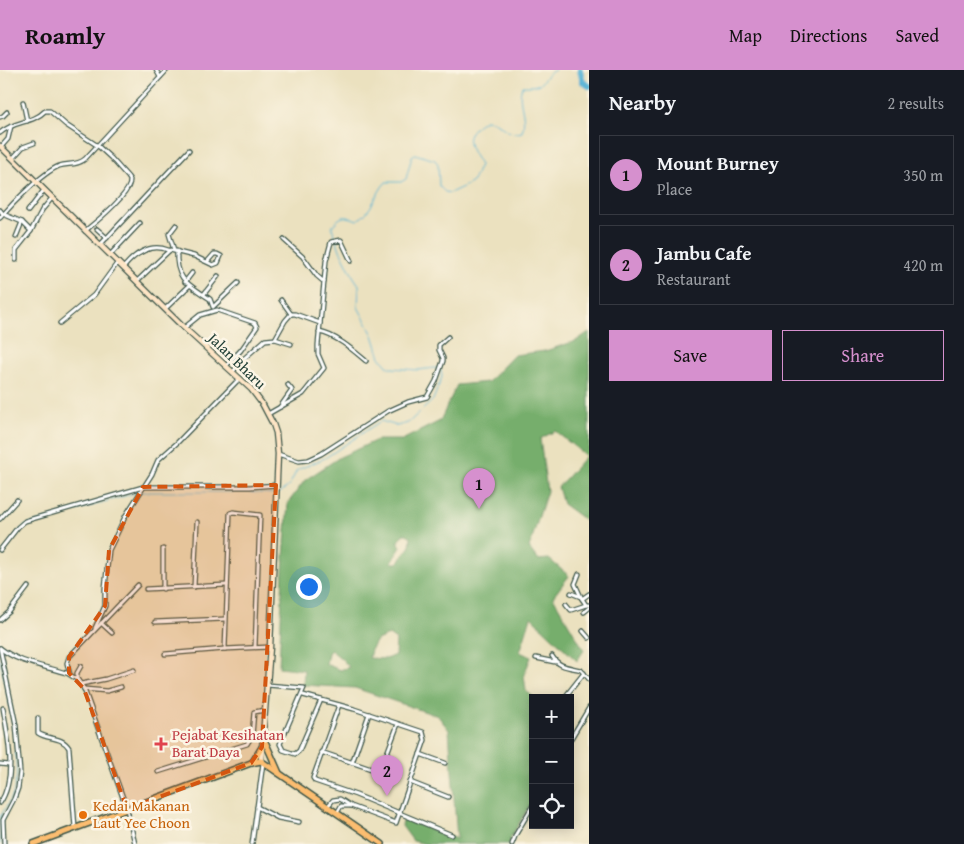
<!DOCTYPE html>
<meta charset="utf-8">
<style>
body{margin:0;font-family:"Gentium Book Plus",serif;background:#20242c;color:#f1f3f6}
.controls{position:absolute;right:15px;bottom:15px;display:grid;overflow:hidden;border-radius:0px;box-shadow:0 2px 12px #0003}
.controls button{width:45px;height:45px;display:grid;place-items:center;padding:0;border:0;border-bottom:1px solid #363941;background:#171b24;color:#f1f3f6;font:25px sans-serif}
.you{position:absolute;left:308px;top:516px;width:18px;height:18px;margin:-12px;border:4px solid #fff;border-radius:50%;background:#1a73e8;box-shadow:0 0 0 8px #1a73e833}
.badge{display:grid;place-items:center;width:32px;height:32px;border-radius:50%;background:#d690ce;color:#111;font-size:16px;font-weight:700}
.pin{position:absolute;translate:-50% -41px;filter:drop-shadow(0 1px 2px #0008)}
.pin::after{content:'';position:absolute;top:26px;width:18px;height:15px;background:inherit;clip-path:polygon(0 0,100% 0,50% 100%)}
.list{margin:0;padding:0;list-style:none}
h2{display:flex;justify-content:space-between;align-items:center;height:65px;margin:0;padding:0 20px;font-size:21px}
h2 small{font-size:16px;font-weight:400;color:#9ea1a6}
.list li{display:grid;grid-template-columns:32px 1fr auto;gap:15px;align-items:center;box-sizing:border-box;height:80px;margin:0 10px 10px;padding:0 10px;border:1px solid #363941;border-radius:0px}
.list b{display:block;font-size:19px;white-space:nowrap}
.list p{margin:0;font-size:16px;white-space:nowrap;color:#9ea1a6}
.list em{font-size:16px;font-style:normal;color:#9ea1a6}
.actions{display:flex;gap:10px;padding:15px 20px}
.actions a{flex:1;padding:11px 0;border:1px solid #d690ce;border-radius:0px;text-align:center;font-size:18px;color:#d690ce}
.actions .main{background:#d690ce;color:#111}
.icon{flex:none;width:28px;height:28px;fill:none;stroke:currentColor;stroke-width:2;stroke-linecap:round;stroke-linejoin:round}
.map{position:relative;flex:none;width:589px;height:774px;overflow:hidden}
header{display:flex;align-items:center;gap:30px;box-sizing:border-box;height:70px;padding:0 25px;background:#d690ce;color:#111}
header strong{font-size:24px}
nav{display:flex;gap:28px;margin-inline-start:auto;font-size:18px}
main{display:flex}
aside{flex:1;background:#171b24}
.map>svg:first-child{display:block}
.forest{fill:#76ae6c;stroke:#4a7650;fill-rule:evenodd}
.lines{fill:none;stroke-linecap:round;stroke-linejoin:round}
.stream{stroke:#57b3d5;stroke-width:1}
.river{stroke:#57b3d5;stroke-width:6}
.minor-casing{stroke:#3e5649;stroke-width:5.5}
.secondary-casing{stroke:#3e5649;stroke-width:7}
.primary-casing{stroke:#3e5649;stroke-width:8}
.minor{stroke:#fff;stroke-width:3}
.secondary{stroke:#fee5c5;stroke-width:4.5}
.primary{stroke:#fcbd6f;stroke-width:5}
.marked{fill:#d45610;fill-opacity:0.2;stroke:#d45610;stroke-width:4;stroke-dasharray:10 6;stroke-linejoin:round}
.health-dot{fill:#e0444e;stroke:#fcf5e5;stroke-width:2}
.food-dot{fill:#e8710a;stroke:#fcf5e5;stroke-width:2}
.labels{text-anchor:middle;stroke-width:5;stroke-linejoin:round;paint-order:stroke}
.street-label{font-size:15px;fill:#1f3d34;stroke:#fcf5e5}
.health-label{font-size:15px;fill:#be3a42;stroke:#fcf5e5;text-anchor:start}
.food-label{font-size:15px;fill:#c56008;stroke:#fcf5e5;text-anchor:start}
</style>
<header>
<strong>Roamly</strong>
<nav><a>Map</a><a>Directions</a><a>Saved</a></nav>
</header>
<main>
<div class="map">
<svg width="589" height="774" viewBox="0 0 589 774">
<rect width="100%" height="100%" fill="#fcf5e5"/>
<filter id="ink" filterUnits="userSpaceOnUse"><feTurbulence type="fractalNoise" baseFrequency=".02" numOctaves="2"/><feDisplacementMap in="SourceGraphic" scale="10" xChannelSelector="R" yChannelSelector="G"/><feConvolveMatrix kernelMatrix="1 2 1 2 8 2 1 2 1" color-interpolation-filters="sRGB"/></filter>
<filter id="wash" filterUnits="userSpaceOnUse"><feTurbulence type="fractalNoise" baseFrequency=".0096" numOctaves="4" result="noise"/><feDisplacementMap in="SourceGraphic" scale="20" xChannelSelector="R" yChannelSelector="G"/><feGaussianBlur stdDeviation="1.12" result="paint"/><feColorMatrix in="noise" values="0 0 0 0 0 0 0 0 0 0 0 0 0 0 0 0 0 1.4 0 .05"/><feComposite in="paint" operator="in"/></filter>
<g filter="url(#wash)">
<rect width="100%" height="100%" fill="#ebe1bf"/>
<!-- forest -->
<path class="forest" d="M589 262V453L563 434 558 417 586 386 555 361 540 369 547 421 529 478 538 490 549 489 569 506 553 527 584 580 577 591 531 547 520 582 531 587 524 605 526 621 535 628H533V730L511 767 509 774H426L413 771 402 756 403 749 457 769 449 660 438 646 355 618 303 615 304 600 279 597 283 501 288 433 305 410 340 387 377 370H402L440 351 457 315 488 312 514 285 545 281 576 271ZM403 464H407L411 468 410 476 398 493H391L401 477 398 471ZM389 565 396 570 395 585 386 589 369 588 371 580 377 570ZM331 580 343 590 349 597 340 600 326 594 328 583Z"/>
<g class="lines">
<!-- stream -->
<g class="stream">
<path d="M278 424 289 416 297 400 325 388 376 354 381 351 397 356 408 353 433 330 442 307 441 300 435 298 418 300 392 298 387 296 380 287 373 265 358 237 359 215 353 206 340 180 332 157C340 145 345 145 357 150 372 143 376 122 386 112H401L406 109 412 86 415 84 435 90 438 94 439 116 445 122 450 123 469 114 473 111 480 95C467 74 461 65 485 50 503 51 504 67 522 62 528 45 516 31 522 16 549 17 537 9 555 0"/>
<polyline points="0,487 21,459 27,455 138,422 246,422 274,424"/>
<polyline points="0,589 14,655 17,705 13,725 1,746 1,774"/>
</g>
<!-- river -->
<polyline class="river" points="580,0 583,12 589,16"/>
</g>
</g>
<g filter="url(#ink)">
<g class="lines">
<defs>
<g id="minor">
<polyline points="156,0 160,7"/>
<polyline points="23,32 27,51"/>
<polyline points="0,47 3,46 7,42"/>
<path d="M0 63C15 50 32 54 45 41H50L66 55 98 76 111 88 128 107 130 110C132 123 96 152 85 161"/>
<polyline points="1,77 8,69 11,56"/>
<polyline points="13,88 23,77 34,73"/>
<polyline points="0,140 3,144 22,152 16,167"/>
<polyline points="28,141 44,120"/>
<path d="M0 148C13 133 41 104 59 96 68 93 77 96 85 89L167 0"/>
<polyline points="22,152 31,161"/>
<polyline points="97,159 107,168"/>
<polyline points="284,170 303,187 317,206 324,212"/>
<polyline points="100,175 189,80"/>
<polyline points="174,180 169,164 176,155"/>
<path d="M177 181C175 210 189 215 210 229L213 237"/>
<polyline points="110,185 140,153"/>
<polyline points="16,190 16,180 31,161 42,140 52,128"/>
<path d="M124 197C135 184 150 173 168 180"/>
<polyline points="137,211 170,180 194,186 213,195 218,193 221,186 217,184 214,184 207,192"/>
<polyline points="185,212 192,203"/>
<polyline points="204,224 218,206"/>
<polyline points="281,230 291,244"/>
<polyline points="214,236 238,213"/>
<polyline points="165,239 189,216"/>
<polyline points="291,244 295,244 320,253"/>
<polyline points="60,253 94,225 118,192"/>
<polyline points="184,258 200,245 217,240 255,253 257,257 241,280 226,296"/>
<path d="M319 262C336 265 353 280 366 291"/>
<polyline points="275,269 291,274"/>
<polyline points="233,302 240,292 265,270 275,269 285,251 291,244"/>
<polyline points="280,337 292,320 288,315"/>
<polyline points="268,344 303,324 324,298 318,284 318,275 326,191 331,172 341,170 351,191"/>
<polyline points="278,384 299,391 308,390 321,384 388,341 408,332 427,327 436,311 443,291 443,288 439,280 439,275 448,267"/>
<polyline points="0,449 17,430"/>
<polyline points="0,480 18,457 25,451 143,417 250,417 276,415"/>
<polyline points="579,504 575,514 581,527"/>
<polyline points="194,517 197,452"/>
<polyline points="146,519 227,515"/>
<polyline points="163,519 163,479"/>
<polyline points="571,523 581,527 586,535"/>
<polyline points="582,529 589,524"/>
<polyline points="566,534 571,540 586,535 589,535"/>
<polyline points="584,542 589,538"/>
<polyline points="0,550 9,542 28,517"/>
<polyline points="155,552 225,549"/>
<polyline points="101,553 112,563"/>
<polyline points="95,558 105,536 105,518 109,480 126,445 152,404 158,390 177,373 240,308"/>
<polyline points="583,561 589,568"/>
<polyline points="0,578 16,655 20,702 18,718 14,729 3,750 4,774"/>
<path d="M0 578C20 594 46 596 69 604"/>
<polyline points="225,579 230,443 233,442 260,445 255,577"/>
<polyline points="165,584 225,579 270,577"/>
<path d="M552 586C559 598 570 597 581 600L589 609"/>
<polyline points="536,588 555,592"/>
<polyline points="77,609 77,603 81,596"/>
<polyline points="81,614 106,609 134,600"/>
<polyline points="267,615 304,618 280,674 283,680 295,684 299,681 321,630"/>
<polyline points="84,619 107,621 121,617"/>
<polyline points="303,625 354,639 423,662 425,670 396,753 351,736 340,729 333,730 327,737"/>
<polyline points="565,627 584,603"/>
<polyline points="339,635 313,708 315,711 356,725 452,765"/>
<path d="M38 648V663C48 670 62 666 69 678L75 758"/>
<polyline points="570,670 589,638"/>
<polyline points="321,682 395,707"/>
<polyline points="420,684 445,693"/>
<polyline points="352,693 369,644"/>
<polyline points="0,694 9,695"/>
<polyline points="158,702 247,674 252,666 254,642 265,640"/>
<polyline points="380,702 398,654"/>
<polyline points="410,712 448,727"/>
<path d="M0 733C17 708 8 667 3 638"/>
<polyline points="257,737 278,748 299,752"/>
<polyline points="337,743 341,736 350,736"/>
<polyline points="135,774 127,739 84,619 78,610 70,605 67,593 69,587 138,515"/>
<polyline points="252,774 263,693"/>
<polyline points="512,774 516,764 533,735"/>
</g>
<polyline id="secondary" points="0,76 181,255 251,319 263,335 273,354 276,363 278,384 270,577 261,691"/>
<g id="primary">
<polyline points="263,667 279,703"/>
<polyline points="252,693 262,677"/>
<polyline points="33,774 251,693 261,691 382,774"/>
</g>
</defs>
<!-- minor casing -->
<use href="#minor" class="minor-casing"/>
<!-- secondary casing -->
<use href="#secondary" class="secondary-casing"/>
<!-- primary casing -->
<use href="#primary" class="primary-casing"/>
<!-- minor -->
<use href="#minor" class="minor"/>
<!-- secondary -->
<use href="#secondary" class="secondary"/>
<!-- primary -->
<use href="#primary" class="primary"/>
</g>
</g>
<!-- marked area -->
<path class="marked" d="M276 415 262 677 251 693 127 739 84 619 69 603V587L105 536 109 480 143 417Z"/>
<!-- markers -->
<path class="health-dot" d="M158.5 666.5h5v5h5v5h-5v5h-5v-5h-5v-5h5z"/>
<circle class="food-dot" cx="83" cy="745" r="5"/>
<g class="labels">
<!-- street labels -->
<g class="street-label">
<text transform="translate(237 291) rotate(44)" y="5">Jalan Bharu</text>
</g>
<!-- health labels -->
<g class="health-label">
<text x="172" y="670">Pejabat Kesihatan<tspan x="172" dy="17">Barat Daya</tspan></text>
</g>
<!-- food labels -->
<g class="food-label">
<text x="93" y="741">Kedai Makanan<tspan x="93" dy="17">Laut Yee Choon</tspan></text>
</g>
</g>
</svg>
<div class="controls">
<button>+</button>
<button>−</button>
<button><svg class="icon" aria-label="locate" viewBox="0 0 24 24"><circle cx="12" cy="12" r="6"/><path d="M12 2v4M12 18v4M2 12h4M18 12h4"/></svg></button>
</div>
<div class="you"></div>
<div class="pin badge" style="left:479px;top:439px">1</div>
<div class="pin badge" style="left:387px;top:726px">2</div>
</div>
<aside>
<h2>Nearby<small>2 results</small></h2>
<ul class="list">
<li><span class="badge">1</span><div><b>Mount Burney</b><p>Place</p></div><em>350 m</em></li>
<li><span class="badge">2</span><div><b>Jambu Cafe</b><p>Restaurant</p></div><em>420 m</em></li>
</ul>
<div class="actions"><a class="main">Save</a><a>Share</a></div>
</aside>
</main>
